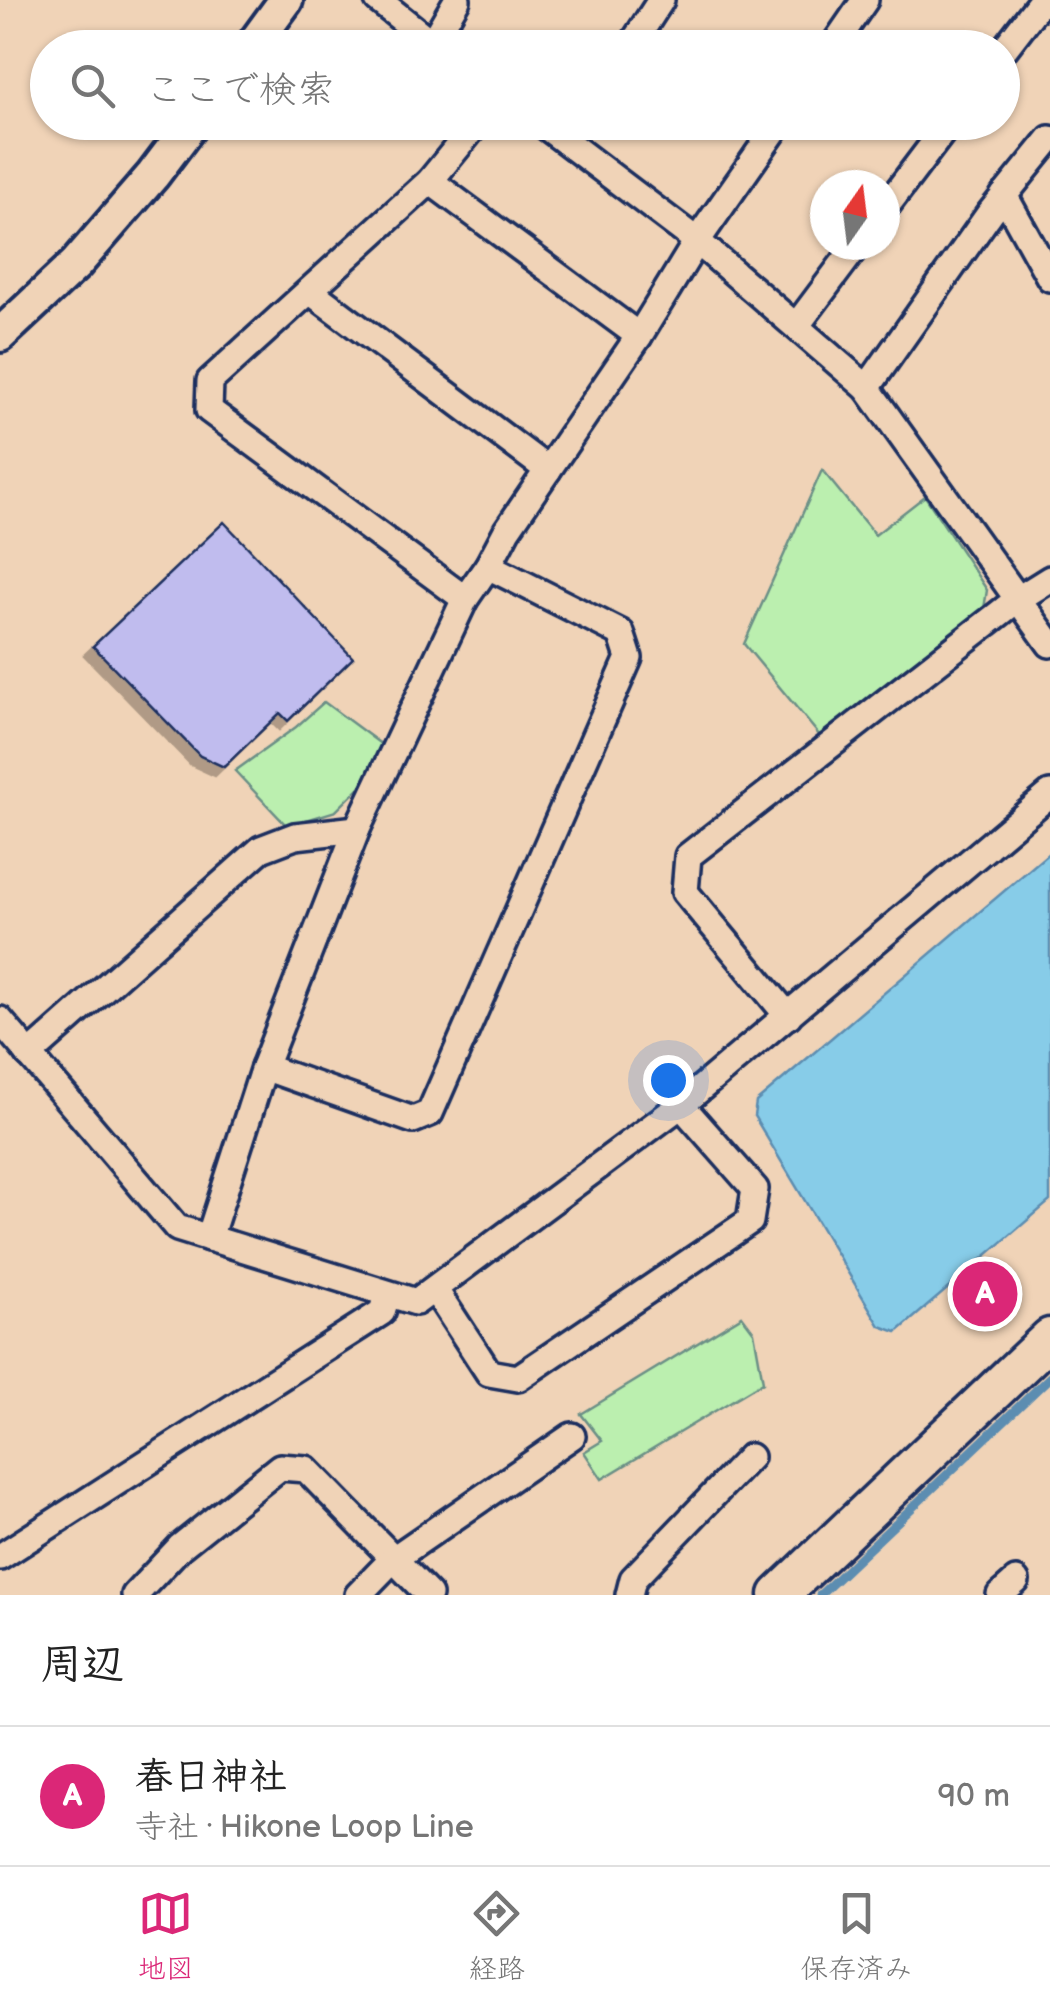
<!DOCTYPE html>
<html lang="ja">
<meta charset="utf-8">
<style>
body{margin:0;font-family:"Balsamiq Sans","Klee One",sans-serif;background:#f6f6f6;color:#222}
.compass{position:absolute;left:810px;top:170px;width:90px;height:90px;border-radius:50%;background:#fff;box-shadow:0 2px 8px #0004;rotate:14deg}
.you{position:absolute;left:668px;top:1080px;width:35px;height:35px;margin:-25px;border:8px solid #fff;border-radius:50%;background:#1a73e8;box-shadow:0 0 0 15px #1a73e833}
.badge{display:grid;place-items:center;width:65px;height:65px;border-radius:50%;background:#db2777;color:#fff;font-size:32px;font-weight:700}
.pin{position:absolute;translate:-50% -50%;border:5px solid #fff;box-shadow:0 2px 10px #0006}
.list{margin:0;padding:0;list-style:none}
h2{display:flex;justify-content:space-between;align-items:center;height:130px;margin:0;padding:0 40px;font-size:42px}
h2 small{font-size:32px;font-weight:400;color:#767676}
.list li{display:grid;grid-template-columns:65px 1fr auto;gap:30px;align-items:center;box-sizing:border-box;height:140px;padding:0 40px;border-top:2px solid #e0e0e0}
.list b{display:block;font-size:38px;white-space:nowrap}
.list p{margin:0;font-size:32px;white-space:nowrap;color:#767676}
.list em{font-size:32px;font-style:normal;color:#767676}
.icon{flex:none;width:55px;height:55px;fill:none;stroke:currentColor;stroke-width:2;stroke-linecap:round;stroke-linejoin:round}
.map{position:relative;flex:none;width:1050px;height:1595px;overflow:hidden}
.search{position:absolute;background:#fff;box-shadow:0 2px 8px #0004;left:30px;right:30px;top:30px;height:110px;display:flex;align-items:center;gap:25px;box-sizing:border-box;padding:0 35px;border-radius:55px;color:#767676;font-size:38px}
.sheet{height:270px;background:#fff}
nav{display:flex;justify-content:space-around;align-items:center;box-sizing:border-box;height:140px;border-top:2px solid #e0e0e0;background:#fff;font-size:28px;color:#767676}
nav a{display:grid;justify-items:center;gap:5px}
nav .on{color:#db2777}
.map>svg:first-child{display:block}
.green{fill:#bbefaf;stroke:#6b8f86;stroke-width:2.5}
.water{fill:#87cce8;stroke:#5c8db1;stroke-width:2.5}
.lines{fill:none;stroke-linecap:round;stroke-linejoin:round}
.stream{stroke:#5c8db1;stroke-width:9}
.building{fill:#c0bcee;stroke:#1b2f5e;stroke-width:2.5;filter:url(#shadow)}
.minor-casing{stroke:#1b2f5e;stroke-width:32}
.tertiary-casing{stroke:#1b2f5e;stroke-width:40}
.secondary-casing{stroke:#1b2f5e;stroke-width:45}
.minor{stroke:#f0d3b7;stroke-width:25}
.tertiary{stroke:#f0d3b7;stroke-width:32}
.secondary{stroke:#f0d3b7;stroke-width:38}
</style>
<div class="map">
<svg width="1050" height="1595" viewBox="0 0 1050 1595">
<defs>
<filter id="shadow"><feDropShadow dx="-9" dy="9" stdDeviation="0" flood-color="#0004"/></filter>
</defs>
<rect width="100%" height="100%" fill="#f0d3b7"/>
<filter id="ink" filterUnits="userSpaceOnUse"><feTurbulence type="fractalNoise" baseFrequency=".01" numOctaves="2"/><feDisplacementMap in="SourceGraphic" scale="20" xChannelSelector="R" yChannelSelector="G"/><feConvolveMatrix kernelMatrix="1 2 1 2 8 2 1 2 1" color-interpolation-filters="sRGB"/></filter>
<g filter="url(#ink)">
<!-- green -->
<g class="green">
<polygon points="822,470 875,535 925,496 987,590 984,609 820,736 744,644"/>
<polygon points="324,702 382,745 364,783 336,811 287,826 235,771 296,727"/>
<polygon points="742,1316 754,1332 763,1382 602,1479 584,1452 602,1441 581,1414"/>
</g>
<!-- water -->
<polygon class="water" points="1050,852 1050,1201 897,1332 880,1326 754,1116 756,1102"/>
<g class="lines">
<!-- stream -->
<polyline class="stream" points="820,1595 1050,1377"/>
</g>
<!-- building -->
<polygon class="building" points="224,522 353,658 288,721 280,713 224,767 200,756 93,646"/>
<g class="lines">
<defs>
<g id="minor">
<polyline points="378,0 438,48"/>
<polyline points="432,43 457,0"/>
<polyline points="630,48 661,0"/>
<polyline points="832,48 865,0"/>
<polyline points="1002,52 1042,0"/>
<polyline points="540,122 697,241 867,388 1050,644"/>
<polyline points="430,181 639,336"/>
<polyline points="1004,195 1050,278"/>
<polyline points="885,208 950,122"/>
<polyline points="310,291 548,470"/>
<polyline points="797,325 857,245"/>
<polyline points="867,388 990,213 1050,139"/>
<polyline points="465,599 209,410 210,381 430,181 478,122"/>
<polyline points="788,1016 685,892 688,856 1018,599 1050,579"/>
<polyline points="0,1020 177,1228 416,1302 681,1105 1050,794"/>
<polyline points="29,1055 261,849 295,836 357,829"/>
<polyline points="264,1067 413,1120 430,1113 629,658 621,633 488,566"/>
<polyline points="209,1238 264,1067 357,829 465,599 488,566 507,530 639,336 697,241 780,122"/>
<polyline points="435,1290 489,1373 518,1378 750,1221 755,1189 681,1105"/>
<polyline points="0,1557 382,1312 387,1295"/>
<polyline points="135,1595 180,1547 280,1467 306,1469 429,1595"/>
<polyline points="358,1595 392,1560 572,1436"/>
<polyline points="629,1595 633,1579 750,1457"/>
<polyline points="1000,1595 1016,1581"/>
</g>
<g id="tertiary">
<polyline points="251,48 286,0"/>
<polyline points="0,335 76,264 153,175 193,122"/>
</g>
<polyline id="secondary" points="779,1595 1050,1338"/>
</defs>
<!-- minor casing -->
<use href="#minor" class="minor-casing"/>
<!-- tertiary casing -->
<use href="#tertiary" class="tertiary-casing"/>
<!-- secondary casing -->
<use href="#secondary" class="secondary-casing"/>
<!-- minor -->
<use href="#minor" class="minor"/>
<!-- tertiary -->
<use href="#tertiary" class="tertiary"/>
<!-- secondary -->
<use href="#secondary" class="secondary"/>
</g>
</g>
</svg>
<svg class="compass" viewBox="-18 -18 36 36"><path d="M0-13l5 13h-10z" fill="#e53935"/><path d="M0 13l5-13h-10z" fill="#767676"/></svg>
<div class="you"></div>
<div class="pin badge" style="left:985px;top:1294px">A</div>
<div class="search"><svg class="icon" aria-label="search" viewBox="0 0 24 24"><circle cx="10" cy="10" r="6"/><path d="M15 15l6 6"/></svg>ここで検索</div>
</div>
<section class="sheet">
<h2>周辺<small></small></h2>
<ul class="list">
<li><span class="badge">A</span><div><b>春日神社</b><p>寺社 · Hikone Loop Line</p></div><em>90 m</em></li>
</ul>
</section>
<nav>
<a class="on"><svg class="icon" aria-label="map" viewBox="0 0 24 24"><path d="M3 6l6-2 6 2 6-2v14l-6 2-6-2-6 2zM9 4v14M15 6v14"/></svg>地図</a>
<a><svg class="icon" aria-label="directions" viewBox="0 0 24 24"><path d="M12 3l9 9-9 9-9-9zM9 14v-3h6M13 9l2 2-2 2"/></svg>経路</a>
<a><svg class="icon" aria-label="saved" viewBox="0 0 24 24"><path d="M7 4h10v16l-5-4-5 4z"/></svg>保存済み</a>
</nav>
